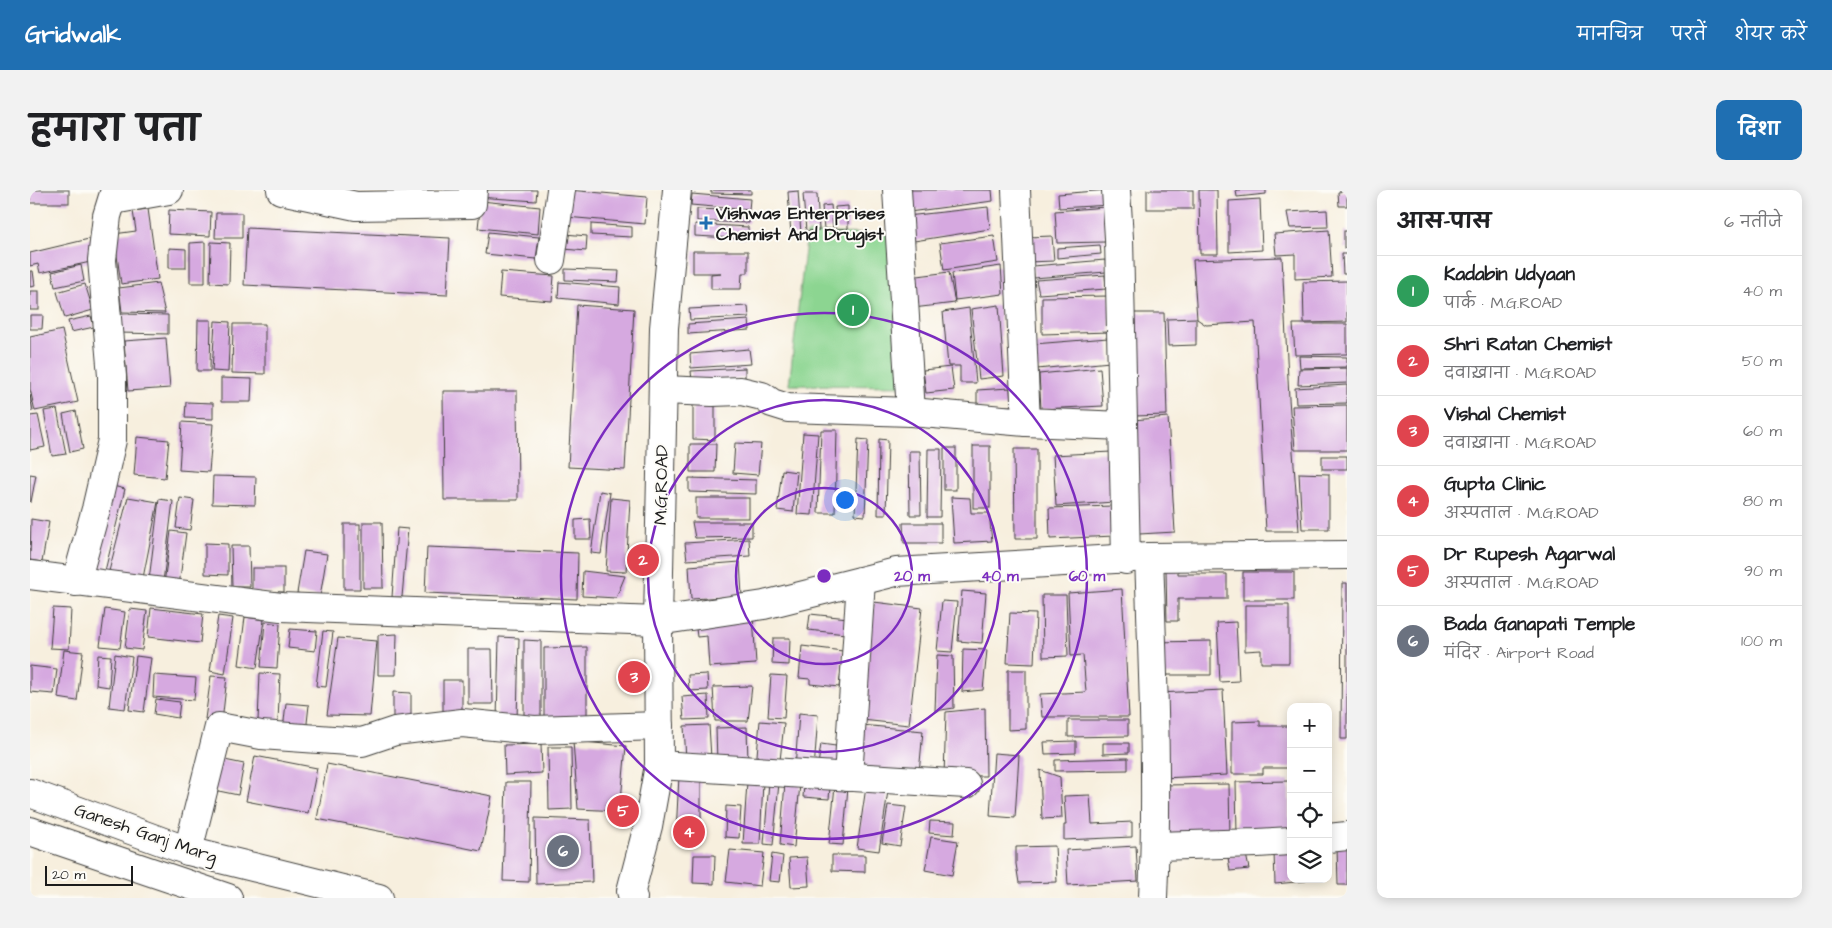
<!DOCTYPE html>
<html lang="hi">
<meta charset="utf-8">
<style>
body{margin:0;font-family:"Architects Daughter","Playpen Sans Deva",sans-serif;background:#f2f2f2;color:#202124}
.controls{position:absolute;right:15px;bottom:15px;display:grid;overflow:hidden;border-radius:10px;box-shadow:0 2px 12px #0003}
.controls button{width:45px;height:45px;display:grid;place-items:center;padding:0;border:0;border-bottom:1px solid #e0e0e0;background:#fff;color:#202124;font:25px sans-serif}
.scale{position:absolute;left:15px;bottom:12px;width:88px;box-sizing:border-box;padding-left:5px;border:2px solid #1c1c1c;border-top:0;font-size:14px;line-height:18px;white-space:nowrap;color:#1c1c1c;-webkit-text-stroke:4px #fdfcf7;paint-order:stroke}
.you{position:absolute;left:814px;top:309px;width:18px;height:18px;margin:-12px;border:4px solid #fff;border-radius:50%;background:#1a73e8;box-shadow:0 0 0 8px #1a73e833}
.badge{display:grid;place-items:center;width:32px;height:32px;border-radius:50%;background:#1f6fb2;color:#fff;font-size:16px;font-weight:700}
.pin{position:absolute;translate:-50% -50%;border:2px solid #fff;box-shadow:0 1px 5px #0006}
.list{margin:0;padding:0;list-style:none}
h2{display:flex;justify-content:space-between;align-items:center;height:65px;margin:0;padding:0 20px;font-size:21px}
h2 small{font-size:16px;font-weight:400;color:#757577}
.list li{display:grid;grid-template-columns:32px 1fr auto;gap:15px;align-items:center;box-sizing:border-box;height:70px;padding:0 20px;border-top:1px solid #e0e0e0}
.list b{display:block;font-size:19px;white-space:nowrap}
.list p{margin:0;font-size:16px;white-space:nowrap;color:#757577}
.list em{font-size:16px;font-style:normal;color:#757577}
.icon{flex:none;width:28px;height:28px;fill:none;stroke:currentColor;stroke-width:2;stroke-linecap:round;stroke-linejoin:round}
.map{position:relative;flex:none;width:1317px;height:708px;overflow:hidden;border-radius:10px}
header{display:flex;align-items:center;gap:30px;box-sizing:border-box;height:70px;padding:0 25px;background:#1f6fb2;color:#fff}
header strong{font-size:24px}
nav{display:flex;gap:28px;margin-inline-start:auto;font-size:18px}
.intro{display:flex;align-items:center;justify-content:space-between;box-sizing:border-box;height:120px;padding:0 30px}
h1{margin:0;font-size:35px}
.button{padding:12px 22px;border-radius:10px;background:#1f6fb2;color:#fff;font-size:18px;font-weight:700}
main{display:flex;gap:30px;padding:0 30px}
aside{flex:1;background:#fff;border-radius:10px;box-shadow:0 2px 12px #0003}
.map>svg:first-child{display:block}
.green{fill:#8cd591;stroke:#547856}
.building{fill:#d6a9e0}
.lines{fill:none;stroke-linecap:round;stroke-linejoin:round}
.minor-casing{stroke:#3d3c39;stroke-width:30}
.secondary-casing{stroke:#3d3c39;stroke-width:30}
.minor{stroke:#fff;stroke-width:28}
.secondary{stroke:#fff;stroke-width:28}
.ring{fill:none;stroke:#7b2cbf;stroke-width:2.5}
.poi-dot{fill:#1f6fb2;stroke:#fdfcf7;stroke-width:2}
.labels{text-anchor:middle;stroke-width:4;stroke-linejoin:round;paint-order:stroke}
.poi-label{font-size:18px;font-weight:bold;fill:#1c1c1c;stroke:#fdfcf7;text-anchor:start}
.street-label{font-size:18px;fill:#1c1c1c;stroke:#fdfcf7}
.centre{fill:#7b2cbf;stroke:#fdfcf7;stroke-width:2.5}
.ring-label{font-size:15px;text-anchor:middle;font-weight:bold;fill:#7b2cbf;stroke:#fdfcf7;stroke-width:4;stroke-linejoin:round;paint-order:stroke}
</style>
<header>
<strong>Gridwalk</strong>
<nav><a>मानचित्र</a><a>परतें</a><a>शेयर करें</a></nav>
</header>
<div class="intro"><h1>हमारा पता</h1><a class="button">दिशा</a></div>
<main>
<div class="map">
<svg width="1317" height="708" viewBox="0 0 1317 708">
<rect width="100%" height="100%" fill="#fdfcf7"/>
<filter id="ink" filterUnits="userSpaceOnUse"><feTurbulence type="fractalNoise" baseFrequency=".02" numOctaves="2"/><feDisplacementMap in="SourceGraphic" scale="10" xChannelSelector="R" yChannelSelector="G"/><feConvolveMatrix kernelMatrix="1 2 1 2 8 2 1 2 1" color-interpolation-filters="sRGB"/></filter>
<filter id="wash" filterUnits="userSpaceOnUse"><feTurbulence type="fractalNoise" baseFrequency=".0096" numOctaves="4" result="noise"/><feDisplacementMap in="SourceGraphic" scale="20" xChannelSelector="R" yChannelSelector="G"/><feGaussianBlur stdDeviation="1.12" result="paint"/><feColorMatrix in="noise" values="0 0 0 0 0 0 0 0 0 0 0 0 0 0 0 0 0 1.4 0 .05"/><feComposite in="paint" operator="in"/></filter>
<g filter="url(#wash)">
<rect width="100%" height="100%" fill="#f7efde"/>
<!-- green -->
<polygon class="green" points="777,43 876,44 878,196 759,195"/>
<g id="blocks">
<!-- building -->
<g class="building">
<rect x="0" y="0" width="39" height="13"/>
<polygon points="447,0 507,0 506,11 447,7"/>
<polygon points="538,0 617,7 615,34 536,27"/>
<polygon points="681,0 721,0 721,4 681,3"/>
<polygon points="872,0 962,0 963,11 879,22"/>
<polygon points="1078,0 1079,15 1029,18 1028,4"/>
<rect x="1117" y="0" width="46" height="19"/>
<polygon points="1169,0 1187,0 1188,64 1170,64"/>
<polygon points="1206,0 1236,0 1236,4 1207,7"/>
<polygon points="768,1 771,44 761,45 758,2"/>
<polygon points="1317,1 1317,16 1309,16 1308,2"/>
<polygon points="662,4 720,9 719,20 661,15"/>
<polygon points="773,4 787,4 789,40 776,41"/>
<polygon points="1230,9 1232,60 1199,62 1199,11"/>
<polygon points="451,11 510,17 508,44 448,38"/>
<polygon points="801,15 803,38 794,39 792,16"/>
<polygon points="818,16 818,39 806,39 805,17"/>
<polygon points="958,17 960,39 878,52 877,26"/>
<polygon points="1076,17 1075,52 1027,53 1025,21"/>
<polygon points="118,19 128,89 91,94 84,44 106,41 103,21"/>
<polygon points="667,19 719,21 719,33 667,31"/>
<polygon points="139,20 181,22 180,46 138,44"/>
<polygon points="1297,20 1298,37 1260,38 1257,22"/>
<polygon points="186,23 212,23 212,48 185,48"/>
<polygon points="561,34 602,37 602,47 561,45"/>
<polygon points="665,34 718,37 718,49 665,46"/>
<polygon points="217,38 420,48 417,105 214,95"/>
<polygon points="1299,40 1302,87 1265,89 1265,64 1246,65 1244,44"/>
<rect x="1314" y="41" width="3" height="17"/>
<polygon points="458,42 509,47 506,69 455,64"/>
<polygon points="535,44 557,46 556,61 534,59"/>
<polygon points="964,46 968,72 914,80 910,53"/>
<polygon points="1022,46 1024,71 997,72 998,47"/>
<polygon points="63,48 65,71 10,83 8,74 0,76 0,63"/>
<polygon points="175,52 175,93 160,93 160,53"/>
<polygon points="181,52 200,53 199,94 180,93"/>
<polygon points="1070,55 1071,64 1027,68 1027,58"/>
<polygon points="139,58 156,59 156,78 139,78"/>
<polygon points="663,61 718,61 718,83 712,83 711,99 681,99 681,84 691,83 663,83"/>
<polygon points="1312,64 1317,64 1317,84 1313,84"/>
<polygon points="1252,67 1259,209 1269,341 1236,341 1225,132 1176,135 1167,129 1163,70"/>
<polygon points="1075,70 1076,82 1004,88 1003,76"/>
<polygon points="51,75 54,91 25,97 22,82"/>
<polygon points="971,76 973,104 925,110 922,83"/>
<polygon points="535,79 589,81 588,92 535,90"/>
<polygon points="0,81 3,81 5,96 0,97"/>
<polygon points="471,82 524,86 522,111 469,107"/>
<polygon points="919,82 925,113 883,118 880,87"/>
<polygon points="1075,85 1076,99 1009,104 1006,90"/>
<polygon points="1317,91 1317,132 1274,133 1273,92"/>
<polygon points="529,92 590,97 589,114 528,108"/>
<polygon points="128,93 135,123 92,122 89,98"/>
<polygon points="55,94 63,120 35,128 27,102"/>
<rect x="0" y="101" width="9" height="19"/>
<polygon points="1080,106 1080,142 1012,144 1012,107"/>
<polygon points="547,115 604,119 595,280 538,277"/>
<polygon points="969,115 974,186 949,189 941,119"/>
<polygon points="718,116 719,127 660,130 659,119"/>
<polygon points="939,118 946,193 930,193 930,176 918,176 913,122"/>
<polygon points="1102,123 1134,123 1137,225 1104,226"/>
<polygon points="90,124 138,125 138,144 89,143"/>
<polygon points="0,125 13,125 12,139 0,139"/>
<polygon points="61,126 64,137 41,142 38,131"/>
<polygon points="1166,128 1166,155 1138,156 1137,129"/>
<polygon points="168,130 181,130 180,181 167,181"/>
<polygon points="719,130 720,140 658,144 658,134"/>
<polygon points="185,131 200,132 198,182 182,181"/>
<polygon points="203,134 235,134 235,184 202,183"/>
<polygon points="1263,134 1317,134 1317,164 1265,165"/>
<polygon points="32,140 48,212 5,221 0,199 0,147"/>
<polygon points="136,148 140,198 98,201 94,151"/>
<polygon points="1078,148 1080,172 1007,179 1004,154"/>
<polygon points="719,159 721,174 661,178 660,164"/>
<polygon points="1269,166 1317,167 1317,177 1270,178"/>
<polygon points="921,177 924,200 896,203 893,180"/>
<polygon points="715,178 715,188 662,191 661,181"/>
<polygon points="1070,178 1073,216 1011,219 1009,184"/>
<polygon points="1317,178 1317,193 1268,195 1269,179"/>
<polygon points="191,188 222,189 221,212 191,212"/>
<polygon points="1317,195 1317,213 1266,214 1265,198"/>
<polygon points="980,198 981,216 947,217 947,200"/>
<polygon points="413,201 487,201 488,310 414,310"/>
<polygon points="0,205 3,221 0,221"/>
<polygon points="663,211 685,211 685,250 663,249"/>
<polygon points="156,212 183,213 183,229 155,228"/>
<polygon points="1317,215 1317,260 1265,260 1262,216"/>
<polygon points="27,219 36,264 22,266 14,221"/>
<polygon points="46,221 53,259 40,262 33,224"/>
<polygon points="8,225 15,257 0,260 0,226"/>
<polygon points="1138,227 1145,342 1109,344 1103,230"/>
<polygon points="152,232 183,234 179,282 149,280"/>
<polygon points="791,240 807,240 805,323 788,323"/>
<polygon points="773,243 788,244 782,325 767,324"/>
<polygon points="107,247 139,250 135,288 104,285"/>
<polygon points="828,249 838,250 835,326 825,325"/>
<polygon points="849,249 858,250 856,325 848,325"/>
<polygon points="705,253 731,254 728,285 703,283"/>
<polygon points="660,254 686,254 685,282 660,282"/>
<rect x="943" y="256" width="17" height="62"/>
<rect x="914" y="258" width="12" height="42"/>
<polygon points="898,259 911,259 910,327 897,327"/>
<polygon points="984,259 1007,259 1007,349 985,349"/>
<polygon points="879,261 890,261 891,325 880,325"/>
<polygon points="1081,262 1084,312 1026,316 1023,265"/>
<rect x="1292" y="266" width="25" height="13"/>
<polygon points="752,280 767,282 763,322 747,320"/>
<polygon points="1269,283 1299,284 1299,339 1272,339"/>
<polygon points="0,284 6,285 1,312 0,312"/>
<polygon points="183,286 226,287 225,315 182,314"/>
<polygon points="659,288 726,290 726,304 659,302"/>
<polygon points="79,295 95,299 75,381 56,379"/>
<polygon points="570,301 580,303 571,364 561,363"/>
<polygon points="98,307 128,312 112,393 77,389"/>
<polygon points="921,307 940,308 941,323 959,323 962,351 924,353"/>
<polygon points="150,308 164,310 160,340 146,338"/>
<polygon points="581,308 600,310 596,382 576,381"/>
<rect x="666" y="308" width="53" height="20"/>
<polygon points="129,309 143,311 133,392 119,390"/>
<polygon points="1083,316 1084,346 1020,349 1019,318"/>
<polygon points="1,329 19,332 12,372 0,370"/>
<polygon points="560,329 561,349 545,349 545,330"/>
<polygon points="333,332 352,332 353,398 333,398"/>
<polygon points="662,332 722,332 722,347 665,348"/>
<polygon points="873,333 911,333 911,353 874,353"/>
<rect x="314" y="334" width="16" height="65"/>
<polygon points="367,338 378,339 372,407 362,407"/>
<polygon points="141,341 156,343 149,396 134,394"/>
<polygon points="719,349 720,366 657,370 655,353"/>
<polygon points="175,353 198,354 198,385 175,384"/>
<polygon points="201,356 219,356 220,397 202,397"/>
<polygon points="397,357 548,363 547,409 395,403"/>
<polygon points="274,361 297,364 290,407 267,403"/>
<polygon points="710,372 712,406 661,409 659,376"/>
<rect x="222" y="378" width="32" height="24"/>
<polygon points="1136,378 1148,378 1148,384 1197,384 1197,409 1148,409 1148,431 1137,431"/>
<polygon points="553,381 595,386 586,408 552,406"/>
<rect x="1213" y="382" width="51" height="28"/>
<polygon points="1312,393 1317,393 1317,549 1311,549"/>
<polygon points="1092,399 1099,527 1012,527 1010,504 1056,502 1053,465 1041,466 1038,403"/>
<polygon points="932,401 956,403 952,453 928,451"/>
<polygon points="1012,405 1036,405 1038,466 1013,467"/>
<polygon points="912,411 927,412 922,462 907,461"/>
<polygon points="844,412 892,418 879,535 832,530"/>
<polygon points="1215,415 1259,415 1259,473 1231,473 1231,460 1215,461"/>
<polygon points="23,418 41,419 39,459 20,458"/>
<polygon points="121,418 173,424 170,453 118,447"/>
<polygon points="75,419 95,422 90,458 70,456"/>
<polygon points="100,419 117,421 112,460 95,458"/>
<polygon points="980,423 1006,424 1004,474 977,473"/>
<polygon points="780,424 818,428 816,444 778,440"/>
<polygon points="188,426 203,428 195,484 180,481"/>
<polygon points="723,426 726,474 679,477 677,446 667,447 665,430"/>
<polygon points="215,427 234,430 227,478 209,475"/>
<polygon points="235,432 250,434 247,478 231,477"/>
<polygon points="1206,432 1209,491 1190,492 1187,433"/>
<polygon points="260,439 287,441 285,461 258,458"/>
<polygon points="293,441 303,442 296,497 286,496"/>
<polygon points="367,444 366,485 348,485 348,445"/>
<polygon points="469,447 489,448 487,530 467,530"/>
<polygon points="308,448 347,451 340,526 297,525"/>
<polygon points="743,448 760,448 759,475 742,474"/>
<polygon points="494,450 511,451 511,533 494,533"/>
<polygon points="1181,451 1181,485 1125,485 1124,452"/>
<polygon points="772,456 813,461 809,497 780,494 780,489 769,488"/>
<polygon points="557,457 557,531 514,532 514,458"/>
<polygon points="438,459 462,459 463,514 438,514"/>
<polygon points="933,459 957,460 953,500 932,502"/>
<polygon points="34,460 53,462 47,511 28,508"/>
<polygon points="85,464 102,467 95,519 79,517"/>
<polygon points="68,465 81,466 79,497 66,495"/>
<polygon points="907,465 923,466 924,518 905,521"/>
<polygon points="106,466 121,468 114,522 99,520"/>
<polygon points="0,476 27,479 24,504 0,502"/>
<polygon points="978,480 996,480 996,539 978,540"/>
<polygon points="230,483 250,484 248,532 228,531"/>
<polygon points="677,484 678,500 659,501 658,485"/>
<polygon points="124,485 166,488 164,510 123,507"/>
<polygon points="741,485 757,486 754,528 738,527"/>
<polygon points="181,486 197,487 192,532 175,529"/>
<rect x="413" y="490" width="19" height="41"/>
<polygon points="722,496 718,531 685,531 683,497"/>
<polygon points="1193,500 1197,585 1132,588 1128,503"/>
<polygon points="363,502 381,503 381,530 363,530"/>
<polygon points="678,505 679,529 654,530 652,507"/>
<polygon points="126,509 150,512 148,528 124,524"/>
<polygon points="256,513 279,515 276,542 253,540"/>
<polygon points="955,518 956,586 914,586 916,522"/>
<polygon points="769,523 788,525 784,580 765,579"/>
<polygon points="1038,530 1098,530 1098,546 1038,547"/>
<polygon points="730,531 754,533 749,580 726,577"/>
<polygon points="1230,531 1230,536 1261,536 1261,578 1233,578 1233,584 1202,584 1202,532"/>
<polygon points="679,535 681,568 656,570 654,536"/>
<polygon points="832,535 893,541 889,583 828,577"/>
<polygon points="717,537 718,572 687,573 686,538"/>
<polygon points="543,551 596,556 590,621 548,619"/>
<polygon points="1046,551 1046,563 1015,564 1014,552"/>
<polygon points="1073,553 1099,553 1099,563 1073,564"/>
<polygon points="511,554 512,583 475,585 474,555"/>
<polygon points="791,554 813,557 810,579 788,575"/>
<polygon points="518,557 541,557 542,619 519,620"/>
<polygon points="964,563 989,565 985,628 960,626"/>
<polygon points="225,566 287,578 278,623 216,611"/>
<polygon points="185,568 214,574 208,605 179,599"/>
<polygon points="1098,568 1098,580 1025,581 1025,570"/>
<polygon points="297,574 462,606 451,661 287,629"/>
<polygon points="1010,580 1030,587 1032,628 1012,629"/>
<polygon points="649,586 671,586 671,645 646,643"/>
<polygon points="1259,591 1259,641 1207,645 1206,592"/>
<polygon points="476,592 501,592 499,692 473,691"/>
<polygon points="717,592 733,592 730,654 713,654"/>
<polygon points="739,592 749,593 743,655 734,654"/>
<polygon points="755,593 770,594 764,657 750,655"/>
<polygon points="1199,594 1200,647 1137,648 1136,595"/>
<polygon points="774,595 800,597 799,609 773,607"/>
<polygon points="805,596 818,597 813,655 799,654"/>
<polygon points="836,597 858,601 849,661 827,658"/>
<polygon points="1060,605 1062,634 1102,632 1102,647 1034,650 1034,635 1036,635 1034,606"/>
<polygon points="858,615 876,617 870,656 852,653"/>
<polygon points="696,616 711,617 709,648 695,647"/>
<polygon points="505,628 560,630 562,692 506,694"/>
<polygon points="900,631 925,632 924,645 899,643"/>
<polygon points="901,647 928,651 922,685 895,680"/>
<polygon points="1025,656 1027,692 989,693 986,674 986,657"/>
<polygon points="1106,656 1108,691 1038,695 1036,660"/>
<polygon points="1307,657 1317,657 1317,695 1308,695"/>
<polygon points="700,660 734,663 730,696 696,692"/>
<polygon points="1261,660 1261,689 1276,689 1276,691 1245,694 1244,662"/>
<polygon points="742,664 753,666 750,692 739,691"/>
<polygon points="1216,664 1219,679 1200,681 1198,667"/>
<polygon points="664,665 685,665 684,694 663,693"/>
<polygon points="802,665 835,665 835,682 802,681"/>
<polygon points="777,667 779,696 761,697 759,668"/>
</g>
</g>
</g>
<g filter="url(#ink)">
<use href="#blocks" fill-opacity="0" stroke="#3d3c39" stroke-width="1"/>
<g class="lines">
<defs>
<g id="minor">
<polyline points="251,0 326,16 442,14 443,0"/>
<polyline points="867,0 881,222"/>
<polyline points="986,0 996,232"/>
<polyline points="1086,0 1089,48 1096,370"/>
<polyline points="83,10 139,0"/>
<polyline points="521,70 531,0"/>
<polyline points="633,200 682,202 711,201 732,206 742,213 758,218 881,222 996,232 1093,236"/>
<path d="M1119 367C1123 481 1128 594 1123 708"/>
<polyline points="0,385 251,417 628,431 734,415 866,382 1119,367 1317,365"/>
<polyline points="46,392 66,319 82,250 82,186 72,70 77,26 85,0"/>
<polyline points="629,575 936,594"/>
<polyline points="818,587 831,391"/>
<polyline points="1298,648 1317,646"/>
<polyline points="1126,656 1227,653 1261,651"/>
<polyline points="158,661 189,537 231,545 332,552 365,541 432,533 504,540 629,536"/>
</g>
<g id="secondary">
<polyline points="0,603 158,661 349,708"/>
<polyline points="0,641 198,708"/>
<polyline points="603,708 601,701 618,636 629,575 628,431 634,138 647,0"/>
</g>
</defs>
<!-- minor casing -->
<use href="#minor" class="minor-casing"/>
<!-- secondary casing -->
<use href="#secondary" class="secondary-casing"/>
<!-- minor -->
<use href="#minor" class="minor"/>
<!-- secondary -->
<use href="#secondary" class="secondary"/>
</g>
</g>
<!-- distance rings -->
<g class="ring">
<circle cx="794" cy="386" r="88"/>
<circle cx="794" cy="386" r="176"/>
<circle cx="794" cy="386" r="263"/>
</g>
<!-- markers -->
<path class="poi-dot" d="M673.5 25.5h5v5h5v5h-5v5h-5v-5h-5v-5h5z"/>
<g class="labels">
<!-- poi labels -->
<g class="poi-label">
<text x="686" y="29">Vishwas Enterprises<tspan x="686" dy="21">Chemist And Drugist</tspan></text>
</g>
<!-- street labels -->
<g class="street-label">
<text transform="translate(631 295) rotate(-89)" y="6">M.G.ROAD</text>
<text transform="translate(116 643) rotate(19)" y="6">Ganesh Ganj Marg</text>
</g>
</g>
<circle cx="794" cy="386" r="8" class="centre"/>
<g class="ring-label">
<text x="882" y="391">20 m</text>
<text x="970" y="391">40 m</text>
<text x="1057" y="391">60 m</text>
</g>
</svg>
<div class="controls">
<button>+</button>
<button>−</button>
<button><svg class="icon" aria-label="locate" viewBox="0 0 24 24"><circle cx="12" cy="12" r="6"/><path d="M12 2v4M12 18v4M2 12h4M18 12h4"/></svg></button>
<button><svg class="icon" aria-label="layers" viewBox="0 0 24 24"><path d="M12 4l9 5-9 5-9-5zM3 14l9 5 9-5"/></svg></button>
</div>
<div class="scale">20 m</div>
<div class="you"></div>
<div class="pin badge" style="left:823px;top:120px;background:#2e9e5b">1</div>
<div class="pin badge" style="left:613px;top:370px;background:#e0444e">2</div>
<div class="pin badge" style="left:604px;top:487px;background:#e0444e">3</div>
<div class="pin badge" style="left:659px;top:642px;background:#e0444e">4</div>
<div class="pin badge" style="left:593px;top:621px;background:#e0444e">5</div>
<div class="pin badge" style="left:533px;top:661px;background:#6b7280">6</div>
</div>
<aside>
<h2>आस-पास<small>6 नतीजे</small></h2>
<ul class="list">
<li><span class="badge" style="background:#2e9e5b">1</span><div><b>Kadabin Udyaan</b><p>पार्क · M.G.ROAD</p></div><em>40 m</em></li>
<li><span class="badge" style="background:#e0444e">2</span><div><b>Shri Ratan Chemist</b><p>दवाख़ाना · M.G.ROAD</p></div><em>50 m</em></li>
<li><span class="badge" style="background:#e0444e">3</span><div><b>Vishal Chemist</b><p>दवाख़ाना · M.G.ROAD</p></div><em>60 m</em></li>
<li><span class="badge" style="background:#e0444e">4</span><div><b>Gupta Clinic</b><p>अस्पताल · M.G.ROAD</p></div><em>80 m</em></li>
<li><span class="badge" style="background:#e0444e">5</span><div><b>Dr Rupesh Agarwal</b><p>अस्पताल · M.G.ROAD</p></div><em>90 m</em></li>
<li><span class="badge" style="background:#6b7280">6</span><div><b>Bada Ganapati Temple</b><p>मंदिर · Airport Road</p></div><em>100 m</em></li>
</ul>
</aside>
</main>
